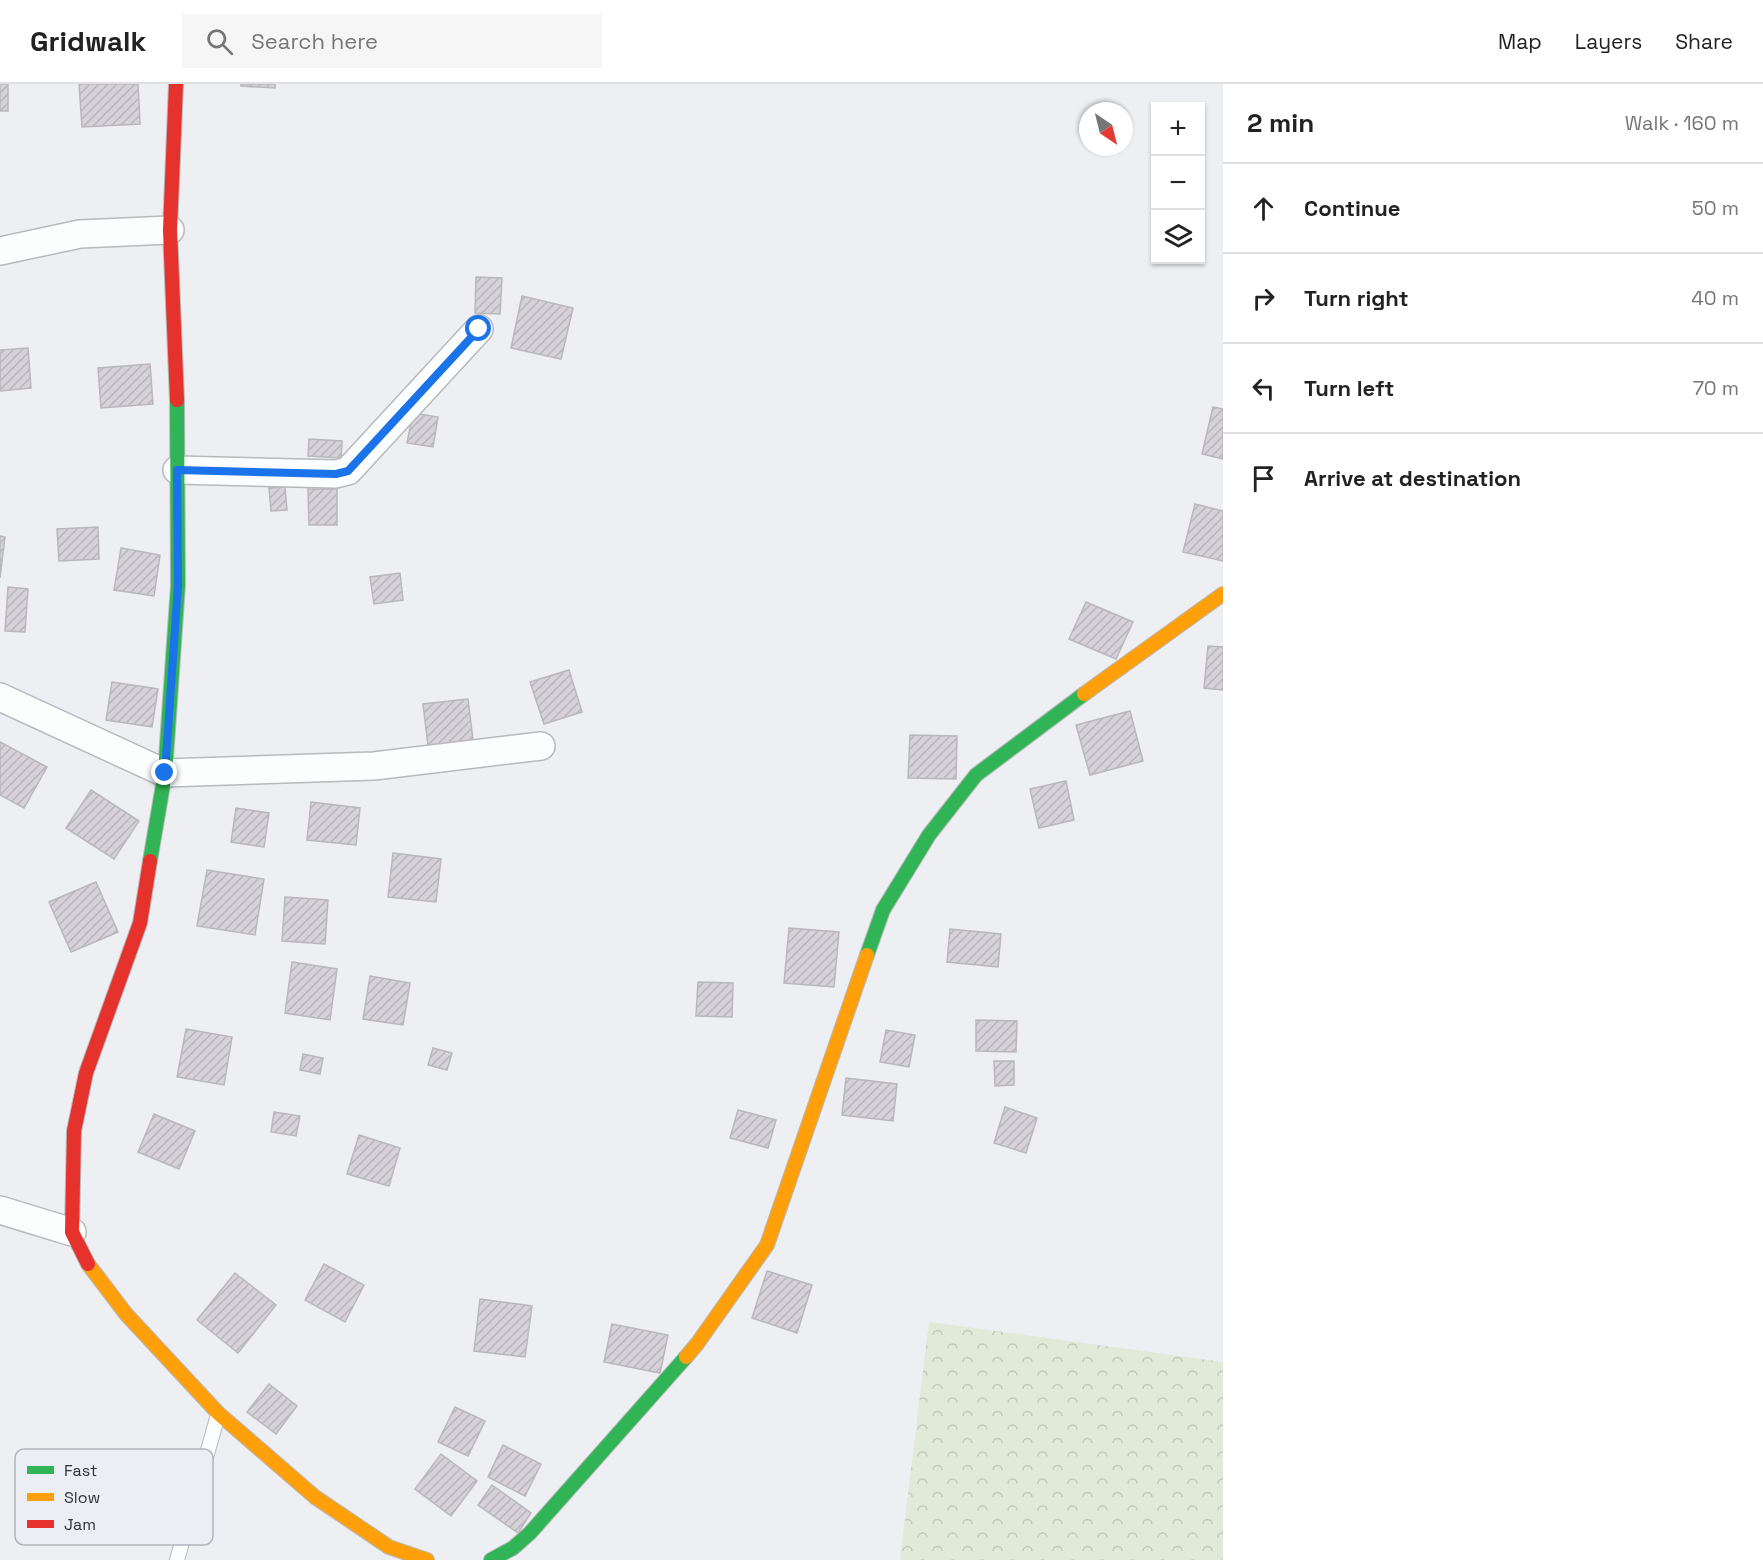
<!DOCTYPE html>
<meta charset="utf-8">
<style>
body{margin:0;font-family:"Space Grotesk",sans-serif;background:#f6f6f6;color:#222}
.controls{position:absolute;right:18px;top:18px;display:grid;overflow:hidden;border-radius:0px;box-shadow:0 2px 4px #0004}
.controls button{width:54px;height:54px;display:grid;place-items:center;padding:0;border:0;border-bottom:2px solid #e0e0e0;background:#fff;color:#222;font:30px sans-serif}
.compass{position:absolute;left:1079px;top:18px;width:54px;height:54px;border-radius:50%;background:#fff;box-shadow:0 2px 4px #0004;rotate:145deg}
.stop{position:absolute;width:18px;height:18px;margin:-14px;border:4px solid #1a73e8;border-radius:50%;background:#fff}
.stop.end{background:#1a73e8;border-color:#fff;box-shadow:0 2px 6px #0008}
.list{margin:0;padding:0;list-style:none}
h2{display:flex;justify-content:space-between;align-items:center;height:78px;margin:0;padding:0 24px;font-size:26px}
h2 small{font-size:20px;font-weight:400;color:#767676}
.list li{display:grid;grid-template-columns:39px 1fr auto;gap:18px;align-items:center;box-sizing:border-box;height:90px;padding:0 24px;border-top:2px solid #e0e0e0}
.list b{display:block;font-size:22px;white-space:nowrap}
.list em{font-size:20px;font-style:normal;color:#767676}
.icon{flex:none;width:33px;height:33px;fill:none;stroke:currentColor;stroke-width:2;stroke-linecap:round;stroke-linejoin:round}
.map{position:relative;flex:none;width:1223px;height:1476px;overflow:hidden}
header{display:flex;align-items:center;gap:36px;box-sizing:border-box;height:84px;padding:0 30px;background:#fff;border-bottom:2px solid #e0e0e0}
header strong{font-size:28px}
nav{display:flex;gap:33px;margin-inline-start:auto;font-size:21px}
.search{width:420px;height:54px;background:#f6f6f6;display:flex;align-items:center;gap:15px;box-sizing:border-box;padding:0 21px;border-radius:0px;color:#767676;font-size:22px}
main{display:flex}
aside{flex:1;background:#fff}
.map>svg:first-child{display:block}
.forest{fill:url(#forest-crowns)}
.building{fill:url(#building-hatch);stroke:#b8b8bb;stroke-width:1.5}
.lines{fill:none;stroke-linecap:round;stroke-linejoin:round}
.lane-casing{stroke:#b7b9bc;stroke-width:16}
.street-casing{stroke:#b7b9bc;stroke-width:30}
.fast-casing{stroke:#b7b9bc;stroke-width:16}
.slow-casing{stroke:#b7b9bc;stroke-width:16}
.jam-casing{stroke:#b7b9bc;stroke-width:16}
.lane{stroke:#fcfdfd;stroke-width:14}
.street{stroke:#fcfdfd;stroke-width:27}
.fast{stroke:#30b455;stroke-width:14}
.slow{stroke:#ff9f0a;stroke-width:14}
.jam{stroke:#e5322d;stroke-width:14}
.route{stroke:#1a73e8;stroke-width:8}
.key{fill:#ebeef5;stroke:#b3b5bb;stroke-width:1.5}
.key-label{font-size:16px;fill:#303134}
</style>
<header>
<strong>Gridwalk</strong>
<div class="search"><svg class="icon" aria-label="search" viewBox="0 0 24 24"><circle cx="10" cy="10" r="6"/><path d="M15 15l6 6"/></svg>Search here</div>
<nav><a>Map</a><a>Layers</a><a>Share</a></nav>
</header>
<main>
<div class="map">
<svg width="1223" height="1476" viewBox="0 0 1223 1476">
<defs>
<pattern id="forest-crowns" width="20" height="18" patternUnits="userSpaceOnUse" patternTransform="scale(1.5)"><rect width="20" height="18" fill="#dfead8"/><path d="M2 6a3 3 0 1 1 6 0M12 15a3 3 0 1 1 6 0" fill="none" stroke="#c0c9ba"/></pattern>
<pattern id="building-hatch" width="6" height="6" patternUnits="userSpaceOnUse" patternTransform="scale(1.5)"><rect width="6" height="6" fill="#d7d2da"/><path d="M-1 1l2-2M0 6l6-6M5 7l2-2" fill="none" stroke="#b9b5bc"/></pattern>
</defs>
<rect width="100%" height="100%" fill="#edeff3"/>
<!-- forest -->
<polygon class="forest" points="929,1238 1223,1278 1223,1476 900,1476"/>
<!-- building -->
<g class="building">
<rect x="0" y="0" width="8" height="27"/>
<polygon points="79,0 138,0 140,40 82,43"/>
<polygon points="241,0 275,0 275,4 241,2"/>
<polygon points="476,193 502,194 500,230 475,229"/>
<polygon points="522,212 573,224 561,275 511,264"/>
<polygon points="28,264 31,304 0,307 0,266"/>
<polygon points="150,280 153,320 101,324 98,284"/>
<polygon points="1213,323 1223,325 1223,375 1202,370"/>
<polygon points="413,329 438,333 433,363 407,359"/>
<polygon points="309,355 342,357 341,374 308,372"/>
<polygon points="285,403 287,426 271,427 269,404"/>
<polygon points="308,405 337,405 337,441 309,441"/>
<polygon points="1195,420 1223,427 1223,477 1183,468"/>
<polygon points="98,443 99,475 59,477 57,445"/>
<polygon points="0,452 5,453 0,494"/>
<polygon points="121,464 160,471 154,512 114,506"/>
<polygon points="400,489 403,516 374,520 370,493"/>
<polygon points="8,503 28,505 25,548 5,547"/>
<polygon points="1086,518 1133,538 1116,575 1069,555"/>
<polygon points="1208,562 1223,563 1223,606 1204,604"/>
<polygon points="569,586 582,628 544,640 530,598"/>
<polygon points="112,598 158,605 152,643 106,636"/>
<polygon points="468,615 473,656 428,662 423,620"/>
<polygon points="1130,627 1143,677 1090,691 1076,641"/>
<polygon points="910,651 957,652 956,695 908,694"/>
<polygon points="0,658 47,683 24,724 0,711"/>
<polygon points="1066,697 1074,736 1039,744 1030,705"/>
<polygon points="91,706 139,737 114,775 66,744"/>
<polygon points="311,718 360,724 356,761 307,756"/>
<polygon points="236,724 269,729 264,763 231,758"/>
<polygon points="393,769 441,775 436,818 388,813"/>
<polygon points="207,786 264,795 255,851 197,842"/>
<polygon points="96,798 118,848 71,868 49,818"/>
<polygon points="285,813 328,816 325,860 282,857"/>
<polygon points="789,844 839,848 834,903 784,899"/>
<polygon points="950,845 1001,850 998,883 947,878"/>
<polygon points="292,878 337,885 330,936 285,929"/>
<polygon points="370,892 410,899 403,941 363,935"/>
<polygon points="698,898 733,899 732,933 696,932"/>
<polygon points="976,936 1017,937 1016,968 976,967"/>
<polygon points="186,945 232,953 224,1001 177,993"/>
<polygon points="886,946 915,951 909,983 880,978"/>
<polygon points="433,964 452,969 447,986 428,981"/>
<polygon points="303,970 323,974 320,990 300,986"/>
<polygon points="994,977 1014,977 1014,1001 995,1002"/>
<polygon points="846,994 897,1000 893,1037 842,1031"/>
<polygon points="1005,1023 1037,1034 1026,1069 994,1059"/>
<polygon points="738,1026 776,1036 768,1064 730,1054"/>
<polygon points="274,1028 300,1032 296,1052 271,1048"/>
<polygon points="154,1030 195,1047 179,1085 138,1068"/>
<polygon points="359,1051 400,1064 389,1102 347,1090"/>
<polygon points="324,1180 364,1201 345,1238 305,1216"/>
<polygon points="767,1187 812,1201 797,1249 752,1234"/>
<polygon points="235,1189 276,1221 238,1269 197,1236"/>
<polygon points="480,1215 532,1222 525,1273 474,1267"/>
<polygon points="612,1240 668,1251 660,1289 604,1278"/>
<polygon points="269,1300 297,1322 276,1350 247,1328"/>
<polygon points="455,1323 485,1337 468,1372 438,1358"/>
<polygon points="503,1361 541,1380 525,1412 488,1393"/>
<polygon points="441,1370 477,1397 451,1432 415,1405"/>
<polygon points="492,1401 531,1429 518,1449 478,1421"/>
</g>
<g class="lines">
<defs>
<polyline id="lane" points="177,1476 218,1331"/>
<g id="street">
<polyline points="0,167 80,150 170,146"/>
<polyline points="177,386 336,390 348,387 479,245"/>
<polyline points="0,613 165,689 374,682 541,662"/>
<polyline points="0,1126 72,1148"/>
</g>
<g id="fast">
<polyline points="150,777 165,689 178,501 177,316"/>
<polyline points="867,871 883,826 929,751 976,691 1084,610"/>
<polyline points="491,1476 513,1464 530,1449 686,1273"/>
</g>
<g id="slow">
<polyline points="1084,610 1223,510"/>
<polyline points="88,1180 126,1230 218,1329 315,1413 389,1463 427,1476"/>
<polyline points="686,1273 697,1260 767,1161 867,871"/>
</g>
<g id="jam">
<polyline points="176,0 170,146 177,316"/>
<polyline points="88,1180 72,1148 74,1047 86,989 140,839 150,777"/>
</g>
</defs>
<!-- lane casing -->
<use href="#lane" class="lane-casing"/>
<!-- street casing -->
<use href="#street" class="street-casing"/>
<!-- fast casing -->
<use href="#fast" class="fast-casing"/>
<!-- slow casing -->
<use href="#slow" class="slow-casing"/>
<!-- jam casing -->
<use href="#jam" class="jam-casing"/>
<!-- lane -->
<use href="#lane" class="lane"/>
<!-- street -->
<use href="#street" class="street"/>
<!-- fast -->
<use href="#fast" class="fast"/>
<!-- slow -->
<use href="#slow" class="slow"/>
<!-- jam -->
<use href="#jam" class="jam"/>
</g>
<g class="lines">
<!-- route -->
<polyline class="route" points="165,689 178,501 177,386 336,390 348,387 479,245"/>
</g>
<!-- legend -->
<rect x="15" y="1365" width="198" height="96" rx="9" class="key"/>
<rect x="27" y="1382" width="27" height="8" fill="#30b455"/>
<rect x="27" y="1409" width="27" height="8" fill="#ff9f0a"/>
<rect x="27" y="1436" width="27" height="8" fill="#e5322d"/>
<g class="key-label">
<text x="64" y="1392">Fast</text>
<text x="64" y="1419">Slow</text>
<text x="64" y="1446">Jam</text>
</g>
</svg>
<div class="controls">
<button>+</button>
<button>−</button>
<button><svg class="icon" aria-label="layers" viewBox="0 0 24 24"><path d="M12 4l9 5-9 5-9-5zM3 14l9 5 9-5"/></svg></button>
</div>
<svg class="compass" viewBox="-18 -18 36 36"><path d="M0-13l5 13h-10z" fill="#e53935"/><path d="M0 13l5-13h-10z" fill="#767676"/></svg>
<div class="stop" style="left:479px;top:245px"></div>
<div class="stop end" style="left:165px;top:689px"></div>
</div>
<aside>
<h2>2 min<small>Walk · 160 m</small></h2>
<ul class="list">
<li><svg class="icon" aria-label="ahead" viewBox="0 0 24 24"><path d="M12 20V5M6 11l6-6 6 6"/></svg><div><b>Continue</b></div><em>50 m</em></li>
<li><svg class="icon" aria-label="right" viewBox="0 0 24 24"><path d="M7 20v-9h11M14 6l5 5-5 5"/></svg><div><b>Turn right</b></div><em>40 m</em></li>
<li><svg class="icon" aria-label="left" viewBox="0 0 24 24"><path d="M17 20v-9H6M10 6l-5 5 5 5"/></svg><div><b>Turn left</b></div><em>70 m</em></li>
<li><svg class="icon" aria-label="arrive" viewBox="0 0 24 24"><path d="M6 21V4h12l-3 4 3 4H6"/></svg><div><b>Arrive at destination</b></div></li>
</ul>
</aside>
</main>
